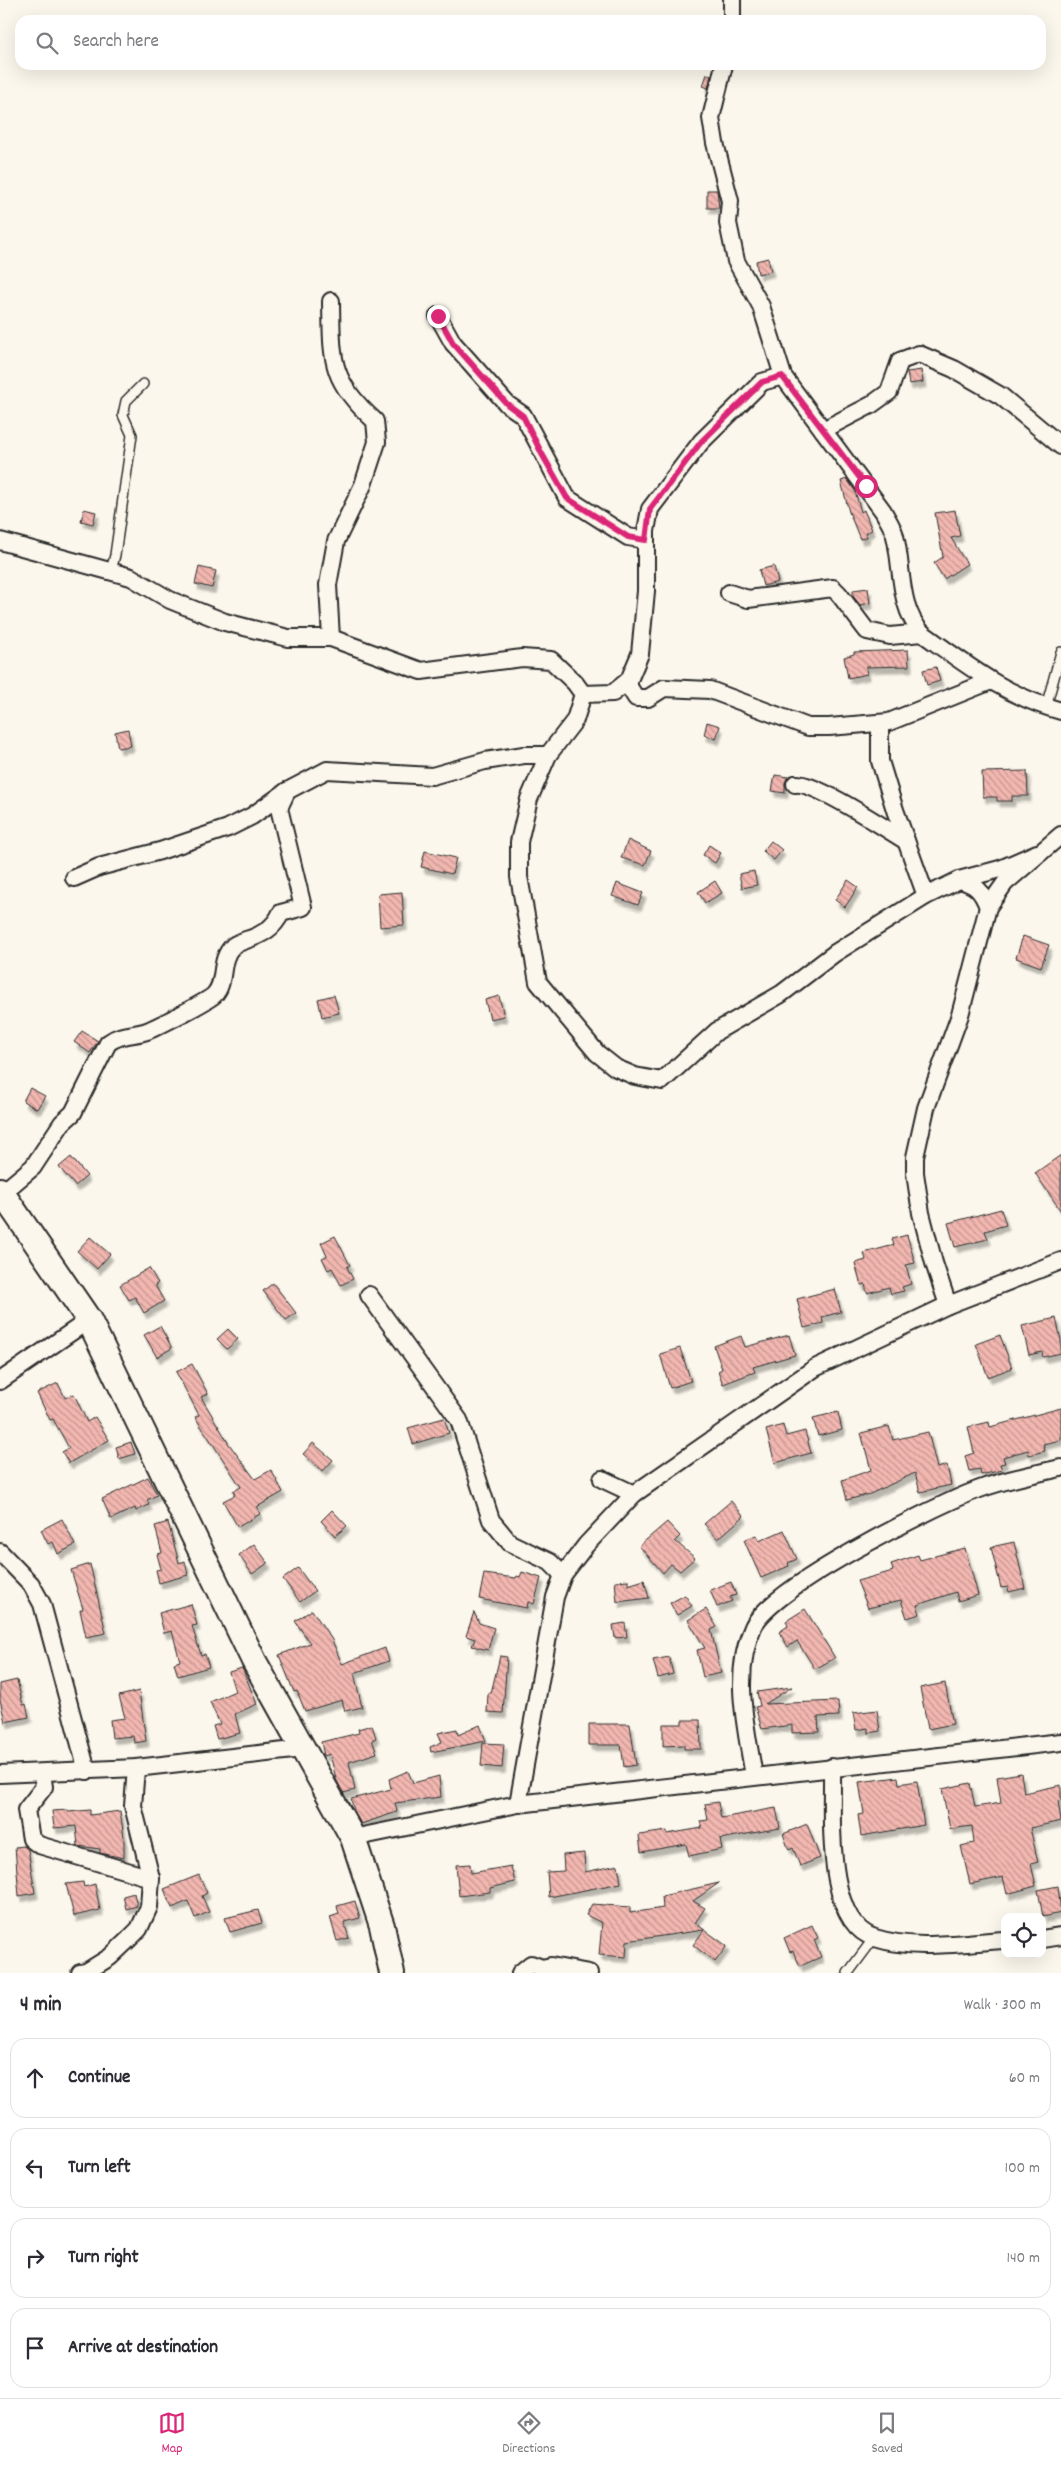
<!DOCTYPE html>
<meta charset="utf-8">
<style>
body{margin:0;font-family:Dekko,sans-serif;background:#f7f7f7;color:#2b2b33}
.controls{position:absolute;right:15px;bottom:15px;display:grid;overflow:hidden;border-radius:10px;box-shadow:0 5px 20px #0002}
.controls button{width:45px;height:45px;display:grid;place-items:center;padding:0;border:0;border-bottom:1px solid #e1e1e2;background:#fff;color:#2b2b33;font:25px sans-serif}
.stop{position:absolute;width:15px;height:15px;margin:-11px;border:4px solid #db2777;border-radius:50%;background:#fff}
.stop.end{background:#db2777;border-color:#fff;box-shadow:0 1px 5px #0008}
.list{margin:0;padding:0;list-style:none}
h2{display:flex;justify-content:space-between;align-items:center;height:65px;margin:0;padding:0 20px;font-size:21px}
h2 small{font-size:16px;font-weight:400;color:#7c7c81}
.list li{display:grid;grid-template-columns:32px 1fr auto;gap:15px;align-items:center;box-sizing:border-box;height:80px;margin:0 10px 10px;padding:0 10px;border:1px solid #e1e1e2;border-radius:15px}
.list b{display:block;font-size:19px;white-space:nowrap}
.list em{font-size:16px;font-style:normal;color:#7c7c81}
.icon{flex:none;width:28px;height:28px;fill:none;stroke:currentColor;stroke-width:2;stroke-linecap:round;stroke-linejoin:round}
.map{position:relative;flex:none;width:1061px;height:1973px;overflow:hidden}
.search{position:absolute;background:#fff;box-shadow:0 5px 20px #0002;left:15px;right:15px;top:15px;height:55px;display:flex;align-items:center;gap:12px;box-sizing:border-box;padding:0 18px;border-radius:15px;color:#7c7c81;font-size:19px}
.sheet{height:425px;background:#fff}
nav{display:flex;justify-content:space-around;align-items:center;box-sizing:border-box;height:70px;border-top:1px solid #e1e1e2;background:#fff;font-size:14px;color:#7c7c81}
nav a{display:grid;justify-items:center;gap:2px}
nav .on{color:#db2777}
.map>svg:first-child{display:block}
.building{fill:url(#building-back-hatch);stroke:#2b2b2b;filter:url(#shadow)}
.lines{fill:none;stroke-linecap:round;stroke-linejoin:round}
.lane-casing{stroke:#2b2b2b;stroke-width:12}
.street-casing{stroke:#2b2b2b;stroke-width:20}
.secondary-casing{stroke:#2b2b2b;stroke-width:28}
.lane{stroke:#fbf7ec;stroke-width:9}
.street{stroke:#fbf7ec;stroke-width:16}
.secondary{stroke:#fbf7ec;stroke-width:24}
.route{stroke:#db2777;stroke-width:6}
</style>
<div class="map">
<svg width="1061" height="1973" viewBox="0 0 1061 1973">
<defs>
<pattern id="building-back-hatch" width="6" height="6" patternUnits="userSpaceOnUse" patternTransform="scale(1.25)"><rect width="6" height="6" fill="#f2b7b0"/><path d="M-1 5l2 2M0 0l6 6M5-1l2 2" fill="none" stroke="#c4958f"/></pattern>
<filter id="shadow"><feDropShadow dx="3" dy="5.5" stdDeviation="1" flood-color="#0004"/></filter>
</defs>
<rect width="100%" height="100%" fill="#fbf7ec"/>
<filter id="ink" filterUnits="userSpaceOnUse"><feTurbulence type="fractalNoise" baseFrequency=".02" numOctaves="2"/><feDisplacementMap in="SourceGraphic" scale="10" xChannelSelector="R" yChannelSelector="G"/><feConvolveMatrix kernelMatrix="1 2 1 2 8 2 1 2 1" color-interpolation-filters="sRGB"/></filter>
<g filter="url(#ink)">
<!-- building -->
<g class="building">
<polygon points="707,74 711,75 708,88 703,86"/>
<polygon points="707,190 717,190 719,208 707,208"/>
<polygon points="768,258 771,271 758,274 756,261"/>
<polygon points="921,370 923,382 909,384 907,372"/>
<polygon points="847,479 855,491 861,512 864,510 872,530 866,533 867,537 860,539 849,512 841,481"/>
<polygon points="84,509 96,512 93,524 81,521"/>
<polygon points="955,510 960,536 951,538 967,564 944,579 934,563 943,557 935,513"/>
<polygon points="774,566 778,582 763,586 759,570"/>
<polygon points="199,567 216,571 212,588 195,584"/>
<polygon points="868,588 870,603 860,605 853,596 853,590"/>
<polygon points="908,650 909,666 866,667 867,674 848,678 844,657 854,654 854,652"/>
<polygon points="936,667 940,681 927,685 923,670"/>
<polygon points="707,722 720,726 716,739 704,735"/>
<polygon points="128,729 131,746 118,748 115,732"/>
<polygon points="1027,771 1028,796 1012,796 1012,801 997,801 997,797 983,797 982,772"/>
<polygon points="775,775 788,777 785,782 785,793 772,791"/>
<polygon points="628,840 651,851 645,865 621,858"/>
<polygon points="771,841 782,850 774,860 763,851"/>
<polygon points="709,845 721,853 715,863 703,855"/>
<polygon points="425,851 456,858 452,874 421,867"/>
<polygon points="754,871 757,885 742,888 739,874"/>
<polygon points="848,880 858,887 845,907 835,900"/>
<polygon points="715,881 722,893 705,903 698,892"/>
<polygon points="617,883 643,893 638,905 612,896"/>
<polygon points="402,892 404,925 380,927 378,894"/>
<polygon points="1023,936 1049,945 1041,967 1016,958"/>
<polygon points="334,995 339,1013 322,1017 318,999"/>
<polygon points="499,996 504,1016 490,1019 485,1000"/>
<polygon points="82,1031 98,1041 90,1053 74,1042"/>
<polygon points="30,1088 45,1096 37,1109 23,1101"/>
<polygon points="1061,1155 1061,1211 1035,1173"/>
<polygon points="71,1157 87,1176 75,1186 59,1167"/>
<polygon points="1001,1209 1006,1225 985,1231 988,1239 955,1247 948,1223"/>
<polygon points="907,1235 915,1263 906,1265 911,1284 902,1287 904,1291 891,1294 889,1287 867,1293 865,1284 861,1285 855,1263 866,1260 864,1253 894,1245 892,1239"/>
<polygon points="335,1236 350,1265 347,1267 353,1279 341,1285 332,1268 328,1270 322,1258 327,1256 321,1243"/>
<polygon points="90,1237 110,1254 97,1269 77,1251"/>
<polygon points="149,1268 158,1283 155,1285 164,1301 144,1313 135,1297 129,1300 120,1285"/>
<polygon points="273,1283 296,1313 286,1320 263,1291"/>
<polygon points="835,1289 841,1312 822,1317 823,1323 804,1328 797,1299"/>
<polygon points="1056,1318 1061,1340 1061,1353 1043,1357 1042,1352 1029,1355 1022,1326"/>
<polygon points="160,1326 172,1348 157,1357 144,1335"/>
<polygon points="228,1329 238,1339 227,1349 217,1339"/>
<polygon points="789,1335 795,1355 753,1367 755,1372 723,1384 718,1371 722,1369 714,1346 741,1336 745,1347"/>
<polygon points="1000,1335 1012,1368 988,1377 976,1344"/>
<polygon points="680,1348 691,1381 670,1388 660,1354"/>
<polygon points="192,1364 208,1394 201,1397 229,1444 255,1479 271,1470 283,1492 257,1507 260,1514 238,1527 223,1501 235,1495 233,1491 241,1487 195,1417 199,1415 176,1372"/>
<polygon points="58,1383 65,1398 74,1394 87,1422 95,1417 109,1440 69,1463 62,1452 69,1448 53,1419 50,1420 37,1393"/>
<polygon points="1061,1408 1061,1440 1043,1444 1045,1451 1029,1455 1028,1450 1003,1457 1005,1463 1000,1464 1002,1470 981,1475 980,1469 969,1471 965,1456 974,1453 968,1427 989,1422 990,1427"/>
<polygon points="838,1412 842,1430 818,1436 813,1418"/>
<polygon points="444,1418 449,1433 413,1444 408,1428"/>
<polygon points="783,1425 786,1436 805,1431 811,1453 775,1463 766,1430"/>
<polygon points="889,1426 893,1440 928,1432 937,1468 947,1465 951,1485 920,1492 915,1473 870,1494 847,1500 842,1480 871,1470 861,1433"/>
<polygon points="131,1442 135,1454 119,1459 116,1447"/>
<polygon points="313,1443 333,1460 323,1471 303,1454"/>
<polygon points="148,1477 157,1495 147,1500 149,1505 136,1511 135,1508 111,1519 102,1499"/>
<polygon points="731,1501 744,1516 718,1539 704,1524"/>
<polygon points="332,1510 347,1526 335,1536 321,1521"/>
<polygon points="62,1519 75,1545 58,1554 53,1542 48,1544 41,1530"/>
<polygon points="168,1522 179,1563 185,1561 188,1575 159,1583 156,1570 161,1569 157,1554 162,1553 155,1526"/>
<polygon points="667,1522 680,1536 675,1541 695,1558 680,1571 671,1564 663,1573 639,1546"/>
<polygon points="784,1530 797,1559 788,1563 789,1566 761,1578 744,1540 756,1535 759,1541"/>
<polygon points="1014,1542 1025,1588 1009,1592 1008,1587 1001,1588 991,1547"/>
<polygon points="254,1544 268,1563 252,1574 239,1555"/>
<polygon points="965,1548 978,1595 958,1601 956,1592 917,1605 920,1614 907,1618 901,1600 868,1608 857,1581 893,1571 891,1564 918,1555 920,1560"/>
<polygon points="90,1564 106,1633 86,1637 80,1610 83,1609 71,1570"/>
<polygon points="298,1568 315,1591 300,1602 283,1579"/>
<polygon points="522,1572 541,1578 534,1604 528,1602 527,1608 479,1599 484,1574 516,1578 517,1576 520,1577"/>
<polygon points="628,1580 628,1585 644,1580 649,1598 617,1602 615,1581"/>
<polygon points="731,1582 736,1595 730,1597 732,1601 717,1607 710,1590"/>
<polygon points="685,1595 692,1606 677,1615 670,1603"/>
<polygon points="191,1604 197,1625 192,1626 201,1655 205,1654 209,1667 178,1676 174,1663 180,1661 172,1631 164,1633 159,1613"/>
<polygon points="706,1609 717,1627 711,1630 721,1673 703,1677 697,1650 705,1648 688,1620"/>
<polygon points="805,1609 835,1658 815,1669 797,1641 788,1647 779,1632 788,1626 786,1621"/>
<polygon points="312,1610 332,1640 342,1664 385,1648 389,1661 354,1673 362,1707 345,1711 342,1700 305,1711 297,1691 294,1692 279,1655 310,1643 295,1621"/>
<polygon points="474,1612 479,1623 494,1628 488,1650 472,1646 475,1639 466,1636"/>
<polygon points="625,1623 627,1637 615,1638 613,1625"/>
<polygon points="500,1656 507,1657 503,1713 487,1712 488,1693 491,1693"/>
<polygon points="669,1657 673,1674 658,1678 653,1660"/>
<polygon points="242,1668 257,1704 235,1714 240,1733 217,1739 213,1726 220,1724 210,1702 235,1691 229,1672"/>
<polygon points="17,1680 23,1705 26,1704 29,1717 5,1722 0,1700 0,1684"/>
<polygon points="945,1683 953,1724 928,1729 920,1688"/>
<polygon points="792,1687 765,1704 838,1701 839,1716 818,1717 819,1732 792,1733 792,1725 762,1729 755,1707 760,1706 757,1692"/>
<polygon points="139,1691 146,1741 134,1743 133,1736 112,1738 110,1720 125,1718 119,1696"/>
<polygon points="877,1710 880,1731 868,1733 868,1728 856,1730 853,1713"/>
<polygon points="682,1720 700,1720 701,1749 684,1749 684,1745 663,1746 663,1724 682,1724"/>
<polygon points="589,1724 630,1724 636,1765 624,1767 621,1745 589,1745"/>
<polygon points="372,1725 376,1738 372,1740 377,1753 349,1762 355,1790 343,1793 336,1779 330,1754 324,1756 321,1742 359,1733 358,1729"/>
<polygon points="480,1725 486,1741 431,1752 430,1747 442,1742 438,1733 457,1729 458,1735"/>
<polygon points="483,1743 504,1744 502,1768 481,1766"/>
<polygon points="408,1771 413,1783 439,1776 441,1797 395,1803 397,1812 361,1824 354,1811 351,1799 391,1789 389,1779"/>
<polygon points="1021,1773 1024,1793 1061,1785 1061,1800 1058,1801 1061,1821 1030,1828 1038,1862 1031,1864 1036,1886 1007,1894 1003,1877 970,1884 961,1846 974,1843 972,1826 950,1829 942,1789 970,1783 975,1807 1001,1803 997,1777"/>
<polygon points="898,1777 899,1784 917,1781 924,1825 861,1836 858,1815 864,1814 859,1782"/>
<polygon points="718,1802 721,1818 776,1808 780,1828 720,1839 722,1849 689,1856 686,1844 641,1852 639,1835 667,1831 667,1834 702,1828 700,1821 708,1820 705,1804"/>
<polygon points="68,1810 68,1812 90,1810 90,1815 120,1811 124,1837 124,1858 100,1853 100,1849 78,1846 76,1826 54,1828 52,1811"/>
<polygon points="807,1824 820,1858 800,1866 793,1848 789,1850 783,1834"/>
<polygon points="24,1846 28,1849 35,1893 19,1896 15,1847"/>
<polygon points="584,1853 585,1872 618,1865 621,1883 549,1897 547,1872 564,1871 563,1855"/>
<polygon points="470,1864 471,1873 511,1866 515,1882 490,1888 490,1892 459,1896 456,1865"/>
<polygon points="199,1875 207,1893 202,1896 209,1912 195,1918 188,1901 172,1908 164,1889"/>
<polygon points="83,1882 84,1887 95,1884 100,1910 74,1916 66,1884"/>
<polygon points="719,1883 693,1901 705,1908 695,1923 727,1946 715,1962 693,1945 704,1930 627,1941 626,1957 599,1955 602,1923 586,1915 592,1904 630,1907 630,1913 663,1908 662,1896"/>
<polygon points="1058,1886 1061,1913 1043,1917 1038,1890"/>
<polygon points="134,1893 137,1906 126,1909 123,1896"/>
<polygon points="355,1901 360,1918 344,1922 349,1938 337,1941 330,1917 339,1914 337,1906"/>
<polygon points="258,1910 262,1923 230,1932 225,1918"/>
<polygon points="812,1925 818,1938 814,1940 821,1957 800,1966 793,1951 790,1952 784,1938"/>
</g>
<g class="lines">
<defs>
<g id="lane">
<polyline points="111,571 115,555 132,435 123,415 126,401 143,384"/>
<polyline points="1046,707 1061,652"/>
<polyline points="848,1973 874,1938"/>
</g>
<g id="street">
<polyline points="732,0 732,20"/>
<path d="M724 65 711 118 715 143 730 201 728 223 736 261 761 306 783 376 883 511C887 519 893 527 895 536 903 568 898 607 922 633 967 665 1007 697 1061 711"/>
<path d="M331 301C332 359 329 380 375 421L377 442 363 485 336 541 328 585 331 638"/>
<polyline points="438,316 453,343 507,404 523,415 567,498 628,537 646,540"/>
<polyline points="823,430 871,405 889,392 900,361 919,354 954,369 1001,396 1061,446"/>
<polyline points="0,541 131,577 170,600 225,622 288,638 331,638 421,671 522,658 551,660 575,683 583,694 575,720 548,755 529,799 519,842 519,877 538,982 597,1053 616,1068 635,1076 662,1081 717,1031 781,994 835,953 926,896 959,880 1000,869 1037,853"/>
<polyline points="729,593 748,599 833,588 839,594 867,631 890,636 922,633"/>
<polyline points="629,680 629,687 636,698 648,698 664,688 710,690 808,727 829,727 889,722 991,681"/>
<polyline points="583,694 613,693 629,680 640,654 646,591 646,531 650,509 701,442 762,382 783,376"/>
<polyline points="880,723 880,761 895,810 926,896"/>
<path d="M795 784C814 781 886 829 906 841"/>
<polyline points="74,878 99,867 160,851 228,828 252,816 287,791 327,770 432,776 485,761 524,755 548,755"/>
<path d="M959 880C976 884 982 891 988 907"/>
<path d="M2 1193 33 1167 62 1123 73 1113 108 1043C121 1033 132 1036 147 1031 157 1027 208 1001 214 995 227 982 218 960 233 946 236 943 242 942 246 940 262 935 274 928 281 913L303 907 279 808 287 791"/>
<polyline points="369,1295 459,1420 491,1520 510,1543 550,1562 563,1575"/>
<polyline points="948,1305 934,1263 921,1213 915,1173 915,1157 926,1108 960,1015 988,907 1005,883 1061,835"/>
<polyline points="0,1381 89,1320"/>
<polyline points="602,1479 634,1494"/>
<polyline points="0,1552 31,1584 42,1604 87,1771"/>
<path d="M832 1767C833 1811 823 1922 875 1938 916 1951 963 1942 1005 1940"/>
<polyline points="42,1773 44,1787 26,1810 31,1839 39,1845 151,1878"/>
<polyline points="0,1774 136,1768 302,1749"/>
<path d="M754 1776C746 1727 732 1674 753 1627 771 1587 932 1507 977 1490 1003 1480 1033 1474 1061 1468"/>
<polyline points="518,1804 555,1597 563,1575 586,1545 634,1494 815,1368 948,1305 1061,1261"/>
<polyline points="353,1838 518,1804 1061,1742"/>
<polyline points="1042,1939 1061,1936"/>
<polyline points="80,1973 86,1972 110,1957 129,1939 139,1929 149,1907 151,1878 133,1806 136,1768"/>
<polyline points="520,1973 531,1964 542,1968 551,1966 589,1973"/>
</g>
<polyline id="secondary" points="0,1190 89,1320 254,1661 353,1838 382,1926 392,1973"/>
</defs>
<!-- lane casing -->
<use href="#lane" class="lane-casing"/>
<!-- street casing -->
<use href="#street" class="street-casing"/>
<!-- secondary casing -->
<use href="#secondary" class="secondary-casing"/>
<!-- lane -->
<use href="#lane" class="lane"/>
<!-- street -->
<use href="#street" class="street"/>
<!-- secondary -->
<use href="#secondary" class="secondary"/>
</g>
</g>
<g class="lines" filter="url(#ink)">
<!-- route -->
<polyline class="route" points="438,316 453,343 507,404 523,416 542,454 567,498 628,537 646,540 650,509 701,442 762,382 782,376 866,486"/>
</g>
</svg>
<div class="controls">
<button><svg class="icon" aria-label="locate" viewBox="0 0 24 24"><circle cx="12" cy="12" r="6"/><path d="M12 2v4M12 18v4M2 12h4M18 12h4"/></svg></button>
</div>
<div class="stop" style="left:866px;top:486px"></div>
<div class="stop end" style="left:438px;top:316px"></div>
<div class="search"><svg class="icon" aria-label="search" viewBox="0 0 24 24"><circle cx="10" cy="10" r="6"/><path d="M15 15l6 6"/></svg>Search here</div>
</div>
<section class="sheet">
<h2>4 min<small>Walk · 300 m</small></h2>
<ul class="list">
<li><svg class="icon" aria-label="ahead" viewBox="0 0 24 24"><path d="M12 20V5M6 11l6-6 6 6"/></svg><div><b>Continue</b></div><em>60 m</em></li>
<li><svg class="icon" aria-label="left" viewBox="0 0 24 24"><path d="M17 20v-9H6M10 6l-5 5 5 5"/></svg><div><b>Turn left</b></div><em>100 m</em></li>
<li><svg class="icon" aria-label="right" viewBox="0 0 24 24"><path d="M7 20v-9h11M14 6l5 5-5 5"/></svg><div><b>Turn right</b></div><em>140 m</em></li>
<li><svg class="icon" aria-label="arrive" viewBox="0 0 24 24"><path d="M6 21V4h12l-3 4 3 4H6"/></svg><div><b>Arrive at destination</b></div></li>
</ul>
</section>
<nav>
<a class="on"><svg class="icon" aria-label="map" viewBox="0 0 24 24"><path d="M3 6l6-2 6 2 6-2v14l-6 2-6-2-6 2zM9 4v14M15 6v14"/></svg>Map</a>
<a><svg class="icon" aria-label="directions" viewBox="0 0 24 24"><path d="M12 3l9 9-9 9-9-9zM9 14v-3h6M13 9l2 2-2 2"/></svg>Directions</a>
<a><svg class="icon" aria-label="saved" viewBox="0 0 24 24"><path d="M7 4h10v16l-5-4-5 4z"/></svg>Saved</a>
</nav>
